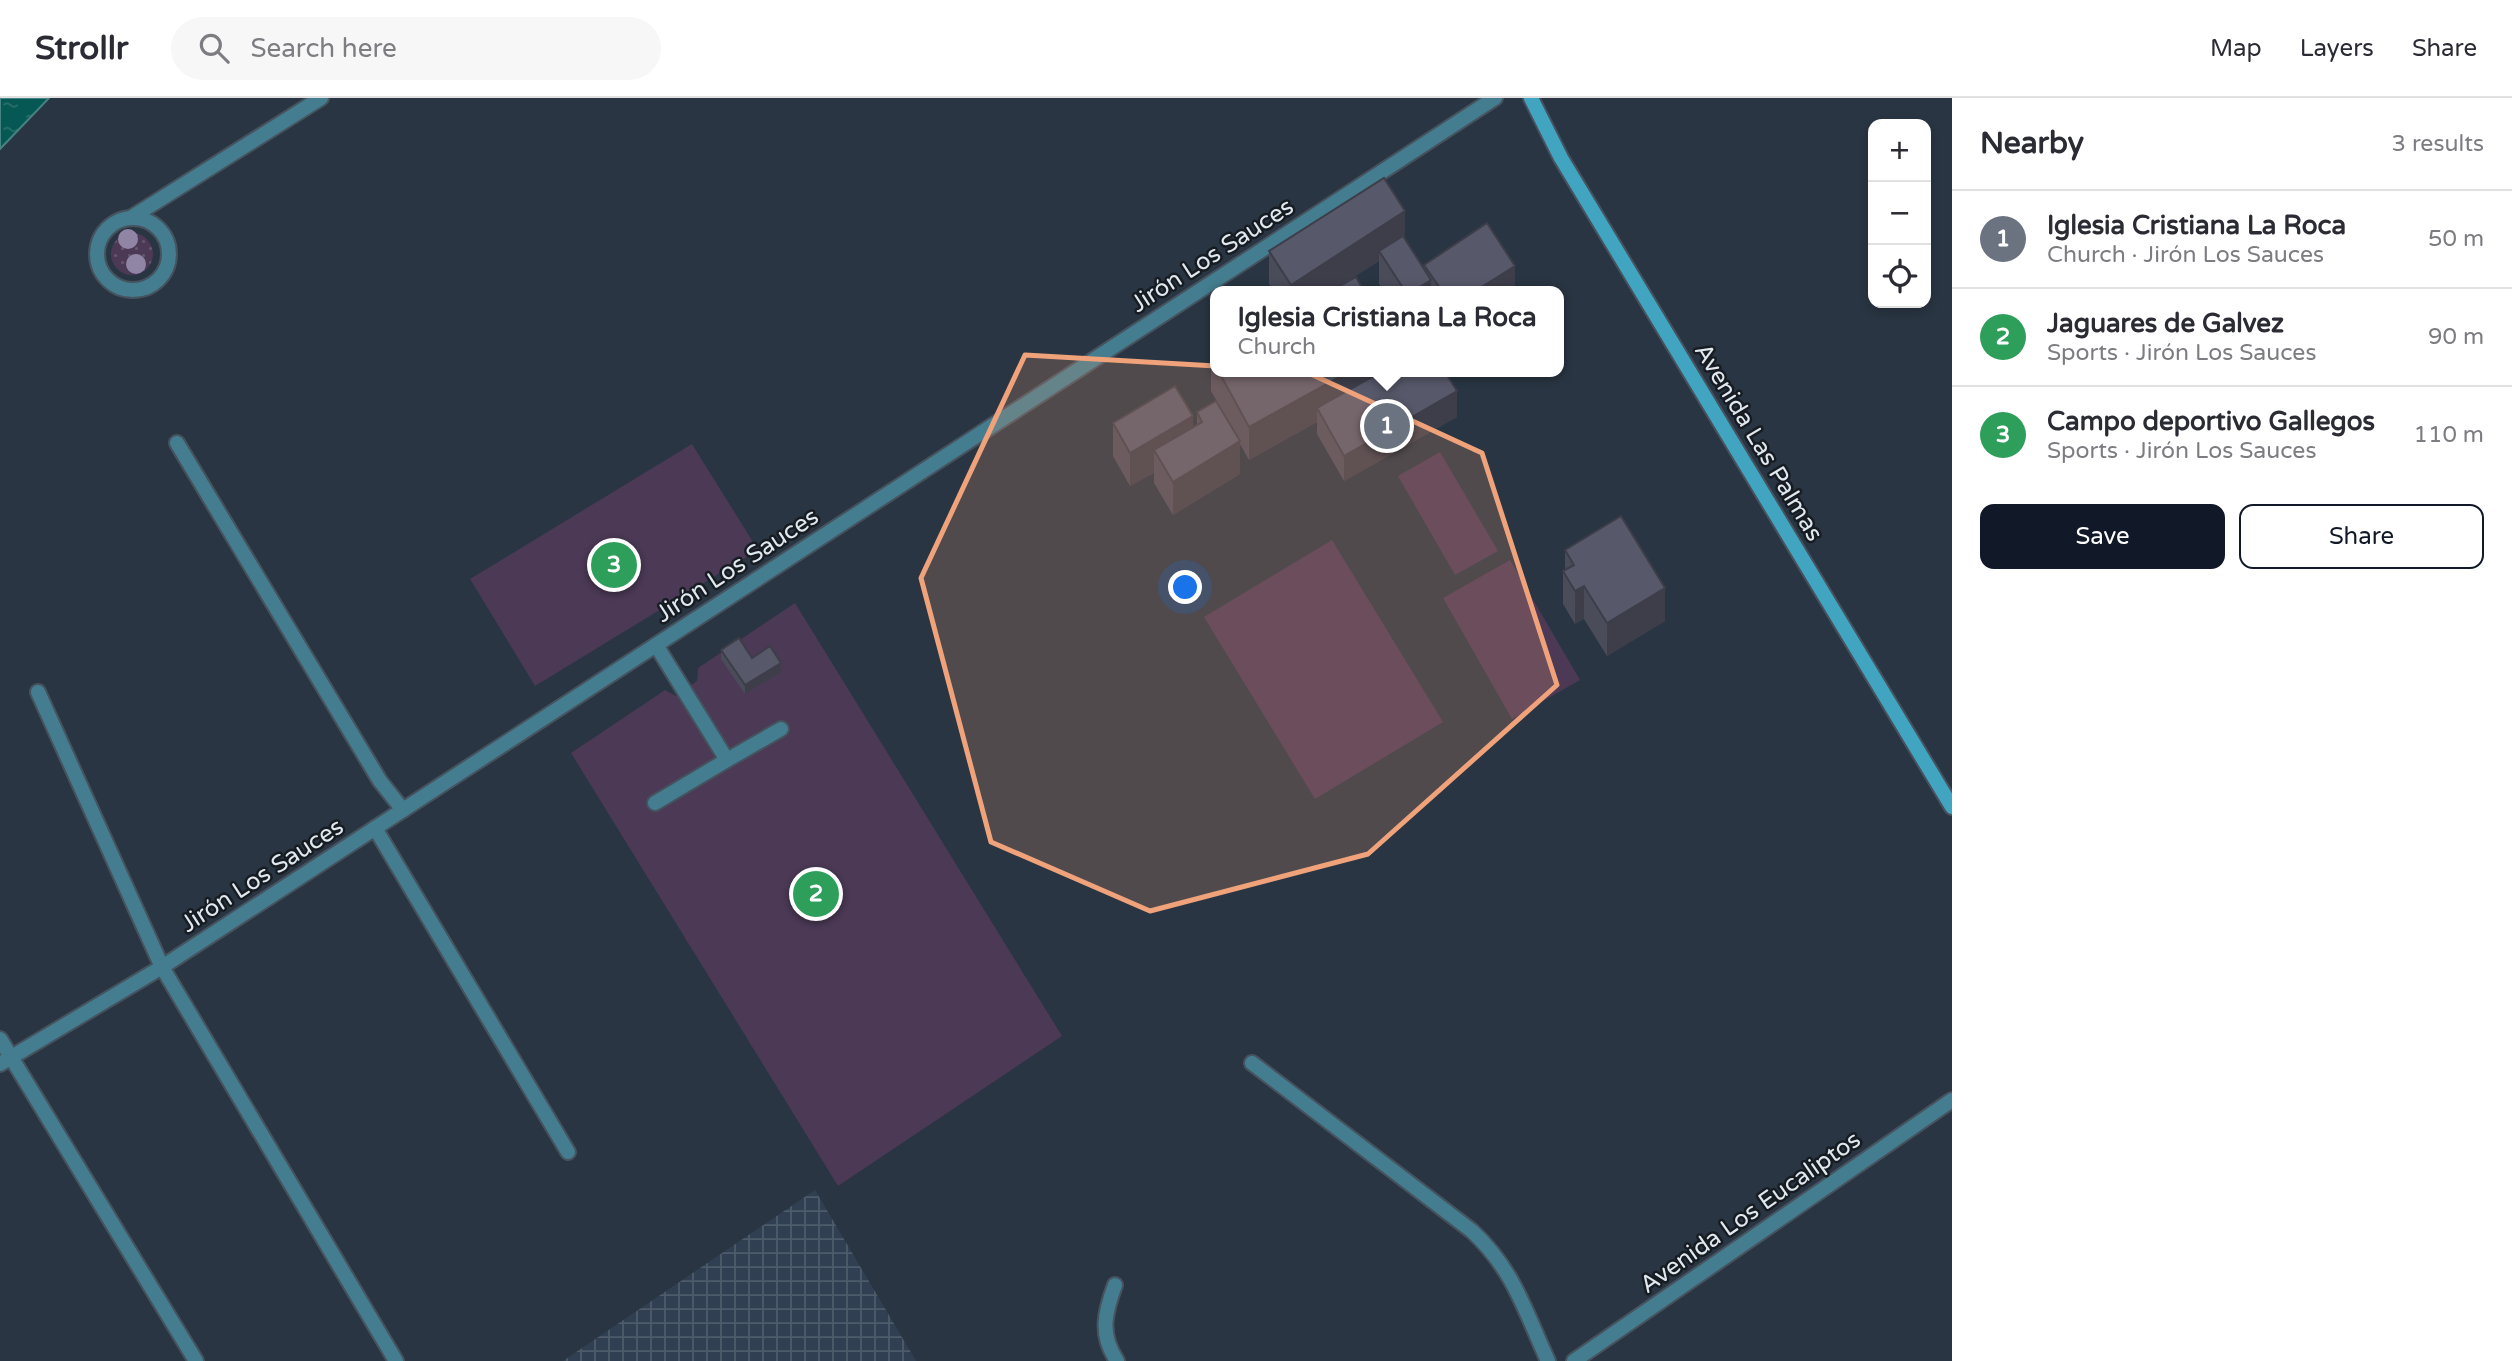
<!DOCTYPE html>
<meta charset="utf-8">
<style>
body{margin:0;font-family:"Varela Round",sans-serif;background:#f7f7f7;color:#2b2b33}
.controls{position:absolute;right:21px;top:21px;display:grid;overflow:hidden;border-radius:14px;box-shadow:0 4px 10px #0003}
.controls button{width:63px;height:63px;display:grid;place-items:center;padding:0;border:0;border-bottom:2px solid #e1e1e2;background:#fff;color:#2b2b33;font:35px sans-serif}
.you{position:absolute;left:1186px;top:490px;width:24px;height:24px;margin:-18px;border:5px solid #fff;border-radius:50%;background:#1a73e8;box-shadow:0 0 0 10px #1a73e833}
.badge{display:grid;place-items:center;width:46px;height:46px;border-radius:50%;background:#111827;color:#fff;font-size:23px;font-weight:700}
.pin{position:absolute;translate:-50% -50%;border:4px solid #fff;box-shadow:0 2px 7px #0006}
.popup{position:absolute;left:1210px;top:188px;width:354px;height:91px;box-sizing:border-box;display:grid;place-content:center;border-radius:14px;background:#fff;filter:drop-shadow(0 2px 5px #0005);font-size:23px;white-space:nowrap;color:#7c7c81}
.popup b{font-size:26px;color:#2b2b33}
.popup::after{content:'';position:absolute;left:50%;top:100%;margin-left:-14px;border:14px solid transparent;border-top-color:#fff}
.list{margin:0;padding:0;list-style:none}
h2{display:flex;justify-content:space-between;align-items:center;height:91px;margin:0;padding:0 28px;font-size:30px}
h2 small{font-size:23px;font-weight:400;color:#7c7c81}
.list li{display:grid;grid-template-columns:46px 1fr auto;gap:21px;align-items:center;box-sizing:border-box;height:98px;padding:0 28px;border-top:2px solid #e1e1e2}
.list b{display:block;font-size:26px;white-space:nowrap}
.list p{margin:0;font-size:23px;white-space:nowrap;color:#7c7c81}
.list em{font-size:23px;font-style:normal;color:#7c7c81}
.actions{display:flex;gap:14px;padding:21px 28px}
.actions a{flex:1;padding:16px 0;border:2px solid #111827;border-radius:14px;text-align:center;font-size:24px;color:#111827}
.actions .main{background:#111827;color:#fff}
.icon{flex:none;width:38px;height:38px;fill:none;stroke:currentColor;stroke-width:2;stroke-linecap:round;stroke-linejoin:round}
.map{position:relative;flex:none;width:1952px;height:1263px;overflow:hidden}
header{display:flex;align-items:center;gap:42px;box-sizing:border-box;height:98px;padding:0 35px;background:#fff;border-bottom:2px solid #e1e1e2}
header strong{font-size:33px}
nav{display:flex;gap:38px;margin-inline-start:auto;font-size:24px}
.search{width:490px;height:63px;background:#f7f7f7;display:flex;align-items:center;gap:18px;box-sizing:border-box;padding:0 24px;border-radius:38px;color:#7c7c81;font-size:26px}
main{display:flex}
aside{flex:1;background:#fff}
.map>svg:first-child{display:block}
.industrial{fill:url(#industrial-grid)}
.grass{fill:url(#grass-dots)}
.pitch{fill:#4b3955}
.water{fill:url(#water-ripples);stroke:#478383;stroke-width:2}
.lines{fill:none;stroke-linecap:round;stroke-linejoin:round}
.service-casing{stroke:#46525e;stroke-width:18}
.minor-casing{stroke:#46525e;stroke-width:18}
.secondary-casing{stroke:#46525e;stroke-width:18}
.service{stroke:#437d8f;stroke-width:14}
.minor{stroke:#437d8f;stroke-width:14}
.secondary{stroke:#41a5c2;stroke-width:14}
.tree{fill:#9085a5}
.wall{fill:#4b4c5a}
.shaded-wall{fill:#3d3e4a}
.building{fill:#575869;stroke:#3d3e4a;stroke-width:2}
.marked{fill:#f0a27a;fill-opacity:0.2;stroke:#f0a27a;stroke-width:5;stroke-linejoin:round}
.labels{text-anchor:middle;stroke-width:5;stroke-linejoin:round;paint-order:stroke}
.street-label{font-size:24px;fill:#e0e8f0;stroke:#171c22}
</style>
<header>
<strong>Strollr</strong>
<div class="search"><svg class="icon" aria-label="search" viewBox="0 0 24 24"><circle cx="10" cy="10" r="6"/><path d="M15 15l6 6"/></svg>Search here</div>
<nav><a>Map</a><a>Layers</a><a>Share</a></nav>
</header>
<main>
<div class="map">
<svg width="1952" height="1263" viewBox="0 0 1952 1263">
<defs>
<pattern id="industrial-grid" width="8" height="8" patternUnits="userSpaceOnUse" patternTransform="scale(1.75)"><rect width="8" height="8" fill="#303f51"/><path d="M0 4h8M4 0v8" fill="none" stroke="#4e5b6a"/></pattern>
<pattern id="grass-dots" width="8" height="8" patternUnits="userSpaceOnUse" patternTransform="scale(1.75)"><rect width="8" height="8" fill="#4b3955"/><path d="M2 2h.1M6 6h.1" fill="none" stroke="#65566e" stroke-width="1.8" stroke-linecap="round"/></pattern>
<pattern id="water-ripples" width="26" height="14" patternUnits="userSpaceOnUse" patternTransform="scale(1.75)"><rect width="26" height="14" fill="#065854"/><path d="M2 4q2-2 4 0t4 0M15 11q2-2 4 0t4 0" fill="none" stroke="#2a706d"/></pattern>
</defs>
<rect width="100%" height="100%" fill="#293542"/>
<!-- industrial -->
<polygon class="industrial" points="815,1092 916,1263 563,1263"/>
<!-- grass -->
<circle class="grass" cx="132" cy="156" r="21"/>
<!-- pitch -->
<g class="pitch">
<polygon points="692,346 758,452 535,588 470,481"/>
<polygon points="1440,354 1498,453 1455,477 1398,378"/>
<polygon points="1332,442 1443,624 1315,701 1204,519"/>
<polygon points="1510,462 1580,582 1512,621 1443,500"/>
<polygon points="795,505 1062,938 838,1088 571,655 665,592 676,598 697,583 698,570"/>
</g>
<!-- water -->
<polygon class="water" points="0,0 49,0 0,51"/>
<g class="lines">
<defs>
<g id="service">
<polyline points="177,345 380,683 403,712"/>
<polyline points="38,594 162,869 396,1263"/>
<polyline points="727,662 781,631"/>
<polyline points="655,705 727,662 656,547"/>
<polyline points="375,730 568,1054"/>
<polyline points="0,941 196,1263"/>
<path d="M1252 965 1472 1133C1514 1172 1525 1213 1548 1263"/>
<path d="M1115 1187C1105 1214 1099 1236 1117 1263"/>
</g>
<g id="minor">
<polyline points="132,119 321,0"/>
<circle cx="133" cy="156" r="36"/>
<polyline points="0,966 162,869 1495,0"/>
<polyline points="1574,1263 1952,1002"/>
</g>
<polyline id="secondary" points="1531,0 1561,60 1952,709"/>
</defs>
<!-- service casing -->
<use href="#service" class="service-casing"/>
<!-- minor casing -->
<use href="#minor" class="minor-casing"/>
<!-- secondary casing -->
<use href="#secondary" class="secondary-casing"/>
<!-- service -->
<use href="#service" class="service"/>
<!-- minor -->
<use href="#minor" class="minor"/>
<!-- secondary -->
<use href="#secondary" class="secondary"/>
</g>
<!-- trees -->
<g class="tree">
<circle cx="128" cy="141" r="10"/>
<circle cx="136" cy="166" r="10"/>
</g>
<!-- wall -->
<g class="wall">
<polygon points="1405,141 1424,171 1424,167 1515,193 1384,193 1379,186 1379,163 1338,189 1364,193 1274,193 1269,186 1269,153"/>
<polygon points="1215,258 1215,274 1445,274 1457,319 1344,383 1317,336 1317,324 1249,362 1240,346 1240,376 1173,417 1154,385 1154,375 1130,388 1113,358 1113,325 1193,329 1197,327 1197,314 1220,309 1211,293 1211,260"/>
<polygon points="1565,452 1665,523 1607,558 1584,521 1575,526 1563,506 1563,473 1565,472"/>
<polygon points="721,552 752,560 781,574 745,596 721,561"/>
</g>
<!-- shaded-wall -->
<g class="shaded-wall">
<polygon points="1405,113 1405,146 1379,153 1379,163 1332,193 1291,193 1291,187"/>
<polygon points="1515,168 1515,193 1475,193"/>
<polygon points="1431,182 1431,193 1413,193"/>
<polygon points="1348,274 1394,274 1317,310 1317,324 1249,362 1249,329"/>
<polygon points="1457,293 1457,319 1344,383 1344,358"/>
<polygon points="1193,318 1193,351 1154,352 1154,375 1130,388 1130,355"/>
<polygon points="1240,343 1240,376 1173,417 1173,384"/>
<polygon points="1584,488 1584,521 1575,526 1575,493"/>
<polygon points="1665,490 1665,523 1607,558 1607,525"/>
<polygon points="781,565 781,574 745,596 745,587"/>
</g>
<!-- building -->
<g class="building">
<polygon points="1384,80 1405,113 1291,187 1269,153"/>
<polygon points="1487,125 1515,168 1475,193 1442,193 1424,167"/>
<polygon points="1403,138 1431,182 1413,193 1405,193 1379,153"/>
<polygon points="1356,179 1364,193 1331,193"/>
<polygon points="1215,258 1215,268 1211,260"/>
<polygon points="1219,274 1348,274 1249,329"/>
<polygon points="1381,274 1445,274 1457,293 1344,358 1317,310"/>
<polygon points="1175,288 1193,318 1130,355 1113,325"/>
<polygon points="1216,303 1240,343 1173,384 1154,352 1202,324 1197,314"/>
<polygon points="1621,418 1665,490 1607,525 1584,488 1575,493 1563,473 1574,467 1565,452"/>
<polygon points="739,540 752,560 770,548 781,565 745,587 721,552"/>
</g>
<!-- marked area -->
<path class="marked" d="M1025 257 1304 273 1482 355 1557 587 1368 756 1150 813 991 744 921 480Z"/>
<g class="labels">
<!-- street labels -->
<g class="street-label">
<text transform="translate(1212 157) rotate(-33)" y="8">Jirón Los Sauces</text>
<text transform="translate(1759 344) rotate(59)" y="8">Avenida Las Palmas</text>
<text transform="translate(737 467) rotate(-33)" y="8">Jirón Los Sauces</text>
<text transform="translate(262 777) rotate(-33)" y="8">Jirón Los Sauces</text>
<text transform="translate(1750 1114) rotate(-35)" y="8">Avenida Los Eucaliptos</text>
</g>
</g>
</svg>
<div class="controls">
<button>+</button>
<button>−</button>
<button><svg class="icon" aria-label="locate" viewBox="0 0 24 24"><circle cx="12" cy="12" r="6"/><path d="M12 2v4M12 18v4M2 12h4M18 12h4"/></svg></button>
</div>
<div class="you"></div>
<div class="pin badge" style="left:1387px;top:328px;background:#6b7280">1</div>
<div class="popup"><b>Iglesia Cristiana La Roca</b>Church</div>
<div class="pin badge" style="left:816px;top:796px;background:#2e9e5b">2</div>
<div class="pin badge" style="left:614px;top:467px;background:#2e9e5b">3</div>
</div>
<aside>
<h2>Nearby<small>3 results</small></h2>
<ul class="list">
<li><span class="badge" style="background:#6b7280">1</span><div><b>Iglesia Cristiana La Roca</b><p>Church · Jirón Los Sauces</p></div><em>50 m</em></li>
<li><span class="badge" style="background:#2e9e5b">2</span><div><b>Jaguares de Galvez</b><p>Sports · Jirón Los Sauces</p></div><em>90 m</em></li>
<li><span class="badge" style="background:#2e9e5b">3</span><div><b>Campo deportivo Gallegos</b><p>Sports · Jirón Los Sauces</p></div><em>110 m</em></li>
</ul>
<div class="actions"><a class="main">Save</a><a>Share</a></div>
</aside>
</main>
